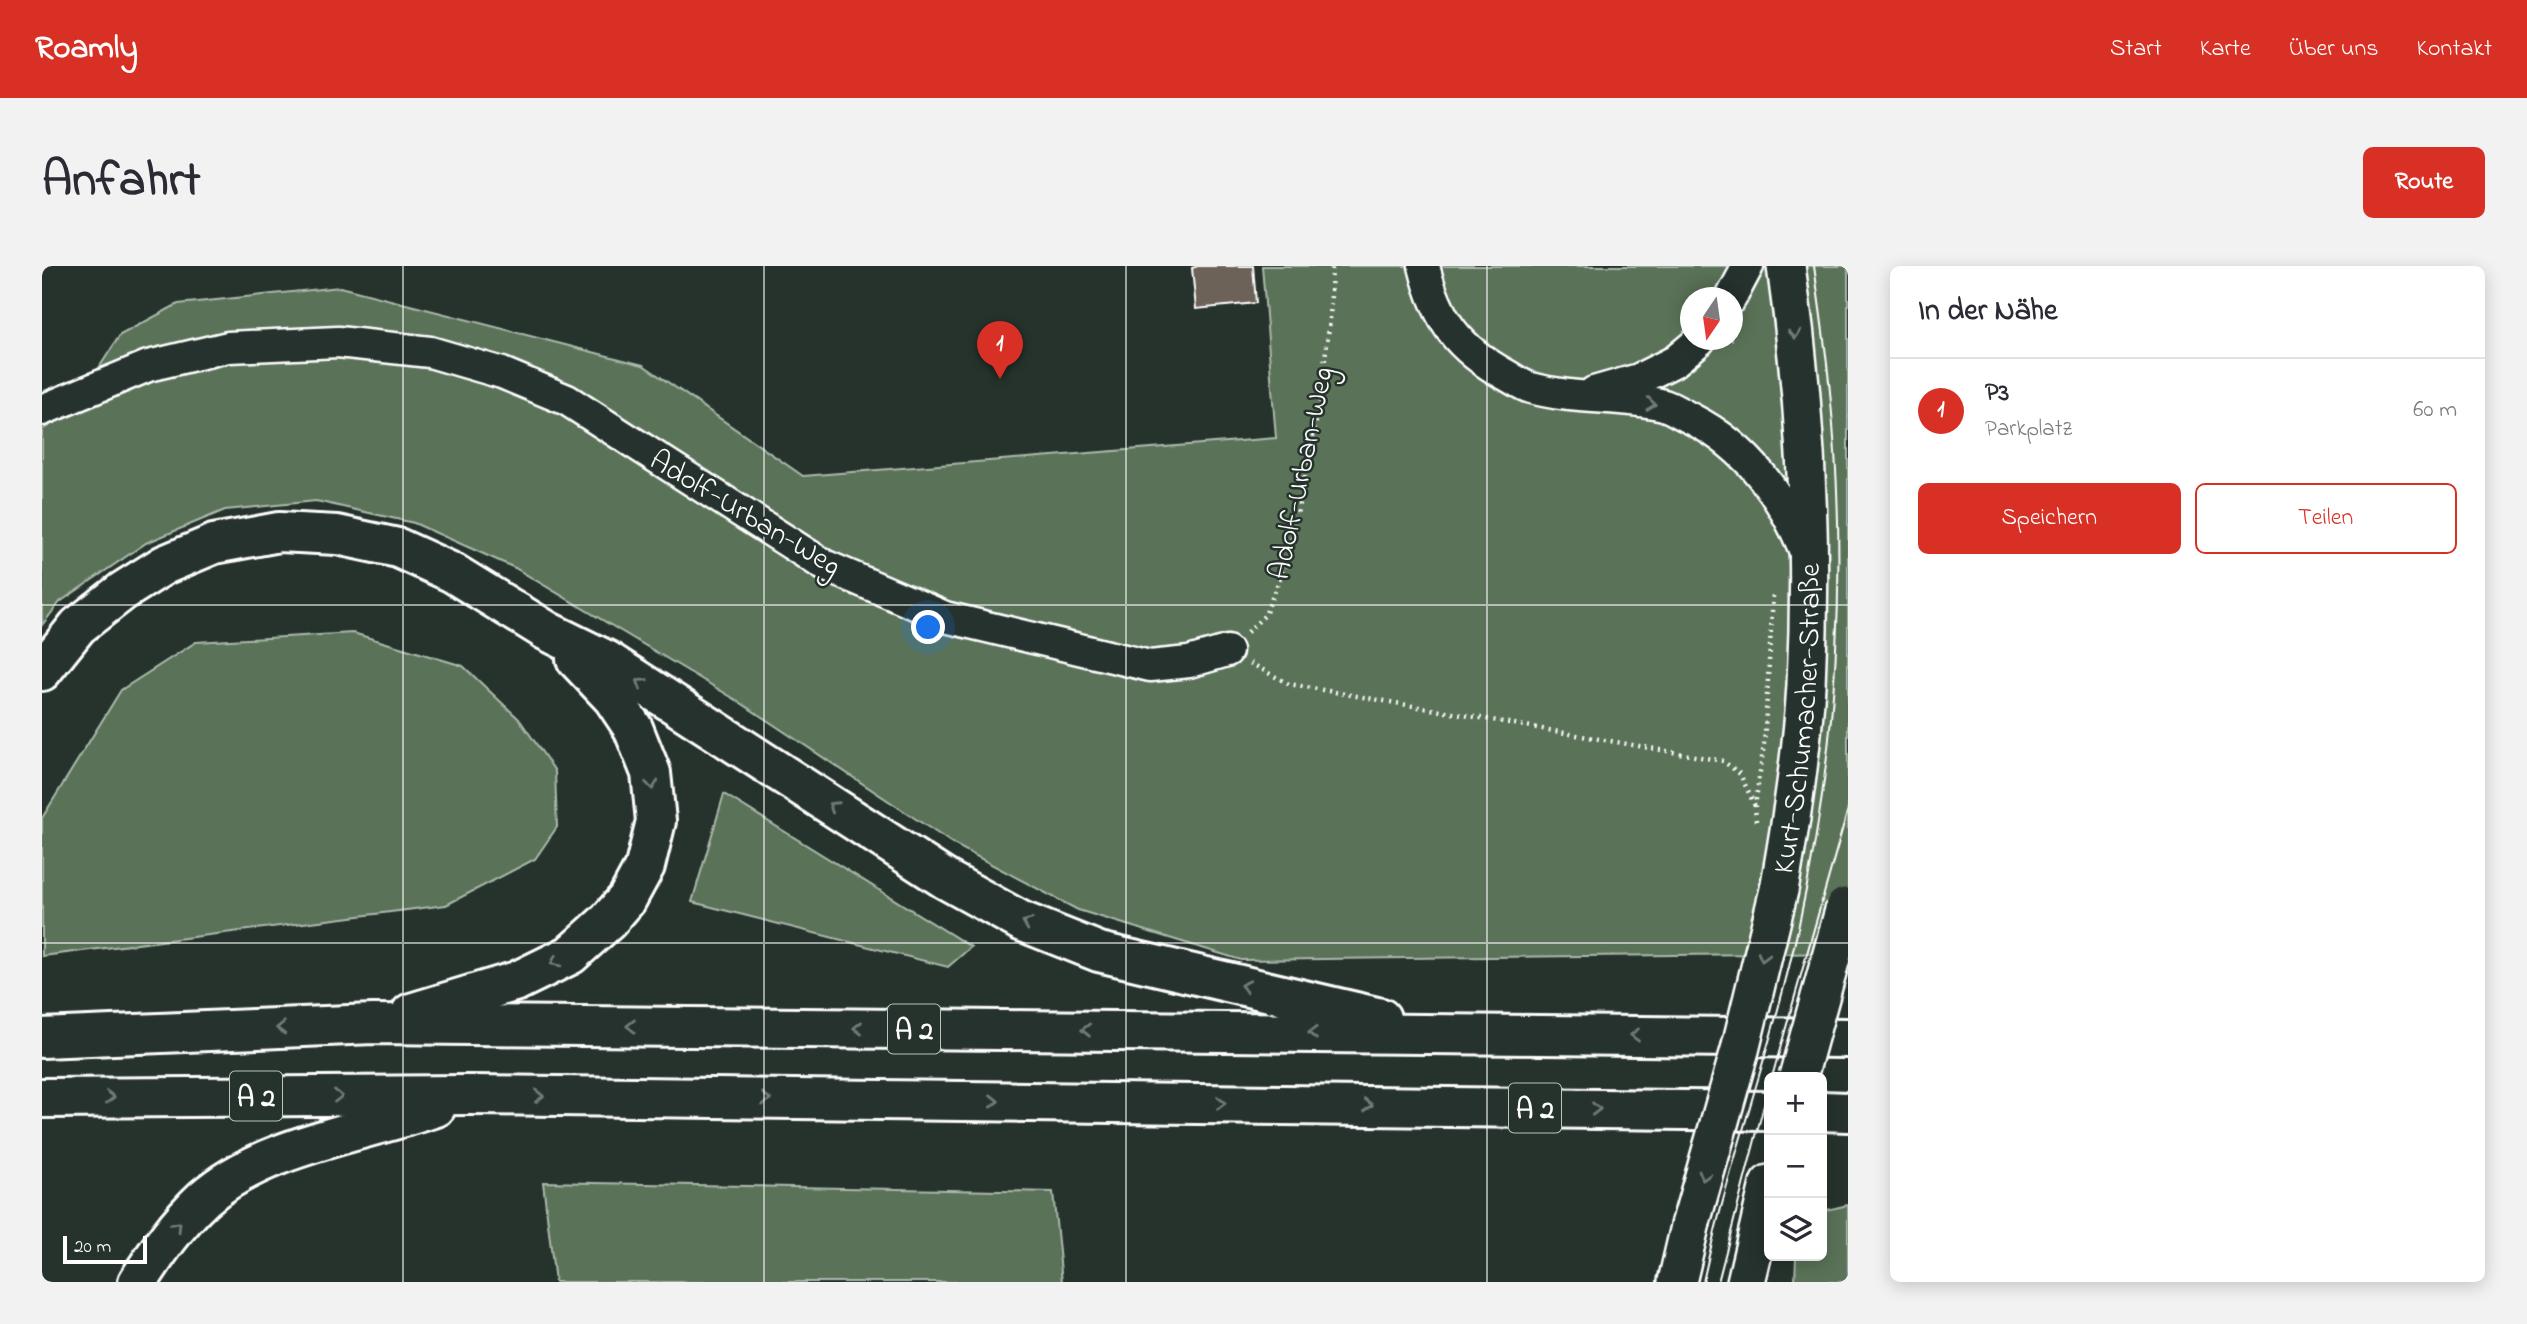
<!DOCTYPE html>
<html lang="de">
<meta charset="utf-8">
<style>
body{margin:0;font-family:"Indie Flower",sans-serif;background:#f2f2f3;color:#2b2b33}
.controls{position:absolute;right:21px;bottom:21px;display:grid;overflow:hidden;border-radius:10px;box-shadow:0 4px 18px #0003}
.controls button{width:63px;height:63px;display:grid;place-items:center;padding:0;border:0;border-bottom:2px solid #e1e1e2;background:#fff;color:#2b2b33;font:35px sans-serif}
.compass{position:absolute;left:1638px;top:21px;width:63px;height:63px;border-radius:50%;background:#fff;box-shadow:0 4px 18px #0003;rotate:193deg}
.scale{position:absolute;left:21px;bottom:18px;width:84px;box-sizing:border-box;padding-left:7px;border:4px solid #fff;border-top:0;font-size:19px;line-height:24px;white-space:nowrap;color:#fff;-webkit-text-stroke:5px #26332d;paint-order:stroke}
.you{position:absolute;left:887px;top:362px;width:24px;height:24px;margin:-18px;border:5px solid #fff;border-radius:50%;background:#1a73e8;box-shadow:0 0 0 10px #1a73e833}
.badge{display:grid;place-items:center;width:46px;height:46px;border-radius:50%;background:#d93025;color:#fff;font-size:23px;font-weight:700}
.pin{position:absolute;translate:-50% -58px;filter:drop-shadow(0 2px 4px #0008)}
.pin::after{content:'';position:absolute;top:37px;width:24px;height:21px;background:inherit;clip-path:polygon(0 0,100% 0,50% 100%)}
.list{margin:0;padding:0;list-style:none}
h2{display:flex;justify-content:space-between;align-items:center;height:91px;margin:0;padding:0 28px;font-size:30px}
h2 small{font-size:23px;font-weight:400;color:#7c7c81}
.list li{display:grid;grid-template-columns:46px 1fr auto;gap:21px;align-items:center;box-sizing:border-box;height:105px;padding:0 28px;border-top:2px solid #e1e1e2}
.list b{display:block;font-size:26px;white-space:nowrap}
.list p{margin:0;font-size:23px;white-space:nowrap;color:#7c7c81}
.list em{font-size:23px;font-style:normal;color:#7c7c81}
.actions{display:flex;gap:14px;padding:21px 28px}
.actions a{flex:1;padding:16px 0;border:2px solid #d93025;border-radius:10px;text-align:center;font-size:24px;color:#d93025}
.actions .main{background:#d93025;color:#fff}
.icon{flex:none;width:38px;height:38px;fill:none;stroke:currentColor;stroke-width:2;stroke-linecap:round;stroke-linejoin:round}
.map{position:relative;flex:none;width:1806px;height:1016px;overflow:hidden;border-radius:10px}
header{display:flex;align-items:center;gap:42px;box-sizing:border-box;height:98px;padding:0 35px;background:#d93025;color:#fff}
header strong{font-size:33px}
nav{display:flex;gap:38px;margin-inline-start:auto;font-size:24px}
.intro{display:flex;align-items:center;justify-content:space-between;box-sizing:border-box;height:168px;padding:0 42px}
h1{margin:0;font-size:49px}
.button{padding:18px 32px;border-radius:10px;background:#d93025;color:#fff;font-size:24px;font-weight:700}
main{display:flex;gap:42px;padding:0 42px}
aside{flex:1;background:#fff;border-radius:10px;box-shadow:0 4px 18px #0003}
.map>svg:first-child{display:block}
.green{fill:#5a7359;stroke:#acb9ac;stroke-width:2;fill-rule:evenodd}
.building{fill:#6d6258;stroke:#fff;stroke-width:2}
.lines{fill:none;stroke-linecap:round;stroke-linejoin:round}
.minor-casing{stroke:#fff;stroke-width:35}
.major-casing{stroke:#fff;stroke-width:42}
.highway-casing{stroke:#fff;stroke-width:44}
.path{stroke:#fff;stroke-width:4.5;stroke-dasharray:2 5;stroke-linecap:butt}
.minor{stroke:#26332d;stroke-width:30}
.major{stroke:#26332d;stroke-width:37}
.highway{stroke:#26332d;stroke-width:38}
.tram{stroke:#fff;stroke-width:2}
.major-bridge-casing{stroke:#fff;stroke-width:42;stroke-linecap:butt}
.major-bridge{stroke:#26332d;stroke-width:37}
.oneway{stroke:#727a76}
.grid{fill:none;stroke:#fff;stroke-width:2;stroke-opacity:0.55}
.labels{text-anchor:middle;stroke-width:5;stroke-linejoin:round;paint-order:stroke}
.shield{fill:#26332d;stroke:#bec2c0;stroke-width:2}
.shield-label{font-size:28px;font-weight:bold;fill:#fff}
.street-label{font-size:30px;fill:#fff;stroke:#26332d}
</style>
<header>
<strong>Roamly</strong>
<nav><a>Start</a><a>Karte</a><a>Über uns</a><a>Kontakt</a></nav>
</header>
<div class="intro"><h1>Anfahrt</h1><a class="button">Route</a></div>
<main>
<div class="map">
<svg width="1806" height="1016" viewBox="0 0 1806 1016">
<rect width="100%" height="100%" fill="#26332d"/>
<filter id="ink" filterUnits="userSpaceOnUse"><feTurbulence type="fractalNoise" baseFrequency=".0143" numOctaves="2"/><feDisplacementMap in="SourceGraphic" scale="14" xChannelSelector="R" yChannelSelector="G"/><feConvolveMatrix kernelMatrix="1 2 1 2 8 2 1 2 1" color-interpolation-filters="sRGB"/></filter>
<g filter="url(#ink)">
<!-- green -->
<g class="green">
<path d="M1220 0H1806V687L1199 694 1036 644 913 579 696 435 473 302 372 257 274 235 183 244 104 277 18 336 0 359V164L28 147 78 69 136 38 298 21 601 99 761 210 1234 172ZM1648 32H1690V74H1648Z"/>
<polygon points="311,367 421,400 477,453 513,505 515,561 493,593 404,639 0,690 0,552 79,424 154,376"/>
<polygon points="682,528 929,681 906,701 650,636"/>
<polygon points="501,916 1011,926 1020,1016 513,1016"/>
<polygon points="1806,939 1806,1016 1753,1016 1754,990 1780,990 1780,945"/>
</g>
<!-- building -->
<polygon class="building" points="1156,0 1211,0 1214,37 1154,43 1150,2"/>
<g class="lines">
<defs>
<g id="minor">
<path d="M1382 0C1395 54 1416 83 1466 110 1473 114 1481 120 1489 122 1532 134 1579 129 1622 139 1631 142 1641 149 1650 153 1707 182 1741 231 1764 288"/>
<polyline points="1689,32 1706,0"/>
<polyline points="1552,126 1597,113 1633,95 1658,74"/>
<polyline points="0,144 106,100 186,81 296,76 388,86 460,107 525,134 782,299 903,351 1108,400 1147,396 1185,385"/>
</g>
<g id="major">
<path id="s1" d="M1737 624C1749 557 1760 488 1764 419 1771 279 1764 138 1744 0"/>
<polyline points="1635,1016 1649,956"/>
<polyline points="1704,1016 1727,918"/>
</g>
<g id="highway">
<polyline points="0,405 36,360 81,325 122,299 172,278 237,266 295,269 356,282 411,307 505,365 564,394 903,613 979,655 1057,686 1339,752"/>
<polyline points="369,747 475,715 528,689 566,655 585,633 603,600 614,555 609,507 591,462 571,432 534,393"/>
<polyline points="0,772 331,758 1806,772"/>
<polyline points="0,832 428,829 1727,845"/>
<polyline points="1780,845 1806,846"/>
<path d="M96 1016C116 985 135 957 162 932 220 880 322 866 394 841"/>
</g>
</defs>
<!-- minor casing -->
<use href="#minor" class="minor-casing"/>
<!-- major casing -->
<use href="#major" class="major-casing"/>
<!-- highway casing -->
<use href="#highway" class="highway-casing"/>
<!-- path -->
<g class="path">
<polyline points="1205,366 1223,349 1246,292 1276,146 1288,54 1290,0"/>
<polyline points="1208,397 1247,418 1681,495 1698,508 1713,540"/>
<polyline points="1714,555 1713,540 1722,478 1731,330"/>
</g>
<!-- minor -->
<use href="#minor" class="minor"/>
<!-- major -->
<use href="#major" class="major"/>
<!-- highway -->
<use href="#highway" class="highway"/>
<!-- tram -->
<g class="tram">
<polyline points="1730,811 1806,543"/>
<path d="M1661 1016C1687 895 1731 779 1757 658 1795 485 1806 303 1788 126 1784 84 1778 42 1772 0"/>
<polyline points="1676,1016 1727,820"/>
</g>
<defs>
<g id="major-bridge">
<polyline points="1756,811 1803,641"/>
<polyline points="1649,956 1698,784 1737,624"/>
</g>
</defs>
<!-- major-bridge casing -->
<use href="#major-bridge" class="major-bridge-casing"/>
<!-- major-bridge -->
<use href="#major-bridge" class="major-bridge"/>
</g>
<!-- one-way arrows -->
<defs><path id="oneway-chevron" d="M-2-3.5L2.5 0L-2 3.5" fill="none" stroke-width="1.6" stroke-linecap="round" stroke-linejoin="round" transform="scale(1.75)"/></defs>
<g class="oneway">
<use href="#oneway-chevron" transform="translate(1753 68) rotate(85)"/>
<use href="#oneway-chevron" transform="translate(1609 138) rotate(7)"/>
<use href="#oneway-chevron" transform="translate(599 417) rotate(-147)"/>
<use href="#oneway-chevron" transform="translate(610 519) rotate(84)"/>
<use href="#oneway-chevron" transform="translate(791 540) rotate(-147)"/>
<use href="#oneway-chevron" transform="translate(985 657) rotate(-157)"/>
<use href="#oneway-chevron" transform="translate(1721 691) rotate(104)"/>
<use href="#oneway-chevron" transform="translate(513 696) rotate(154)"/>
<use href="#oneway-chevron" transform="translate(1203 720) rotate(-167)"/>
<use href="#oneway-chevron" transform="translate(589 760) rotate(-180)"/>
<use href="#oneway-chevron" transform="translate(239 762) rotate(178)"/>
<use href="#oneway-chevron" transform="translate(816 762) rotate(-180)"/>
<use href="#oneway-chevron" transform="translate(1044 764) rotate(-179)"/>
<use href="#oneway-chevron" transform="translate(1271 767) rotate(-179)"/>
<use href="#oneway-chevron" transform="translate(1593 769) rotate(-180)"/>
<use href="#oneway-chevron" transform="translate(296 830)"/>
<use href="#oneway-chevron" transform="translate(497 830) rotate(1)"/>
<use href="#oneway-chevron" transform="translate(68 831)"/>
<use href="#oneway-chevron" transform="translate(724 833) rotate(1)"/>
<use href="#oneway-chevron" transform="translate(952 835) rotate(1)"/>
<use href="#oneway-chevron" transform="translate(1179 837) rotate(1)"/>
<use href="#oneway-chevron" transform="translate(1326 839) rotate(1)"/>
<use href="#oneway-chevron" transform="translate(1554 843) rotate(1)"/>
<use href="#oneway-chevron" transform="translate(1662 910) rotate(106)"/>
<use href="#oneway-chevron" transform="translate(135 960) rotate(-46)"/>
</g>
</g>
<!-- grid -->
<path class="grid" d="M361 0V1016M722 0V1016M1084 0V1016M1445 0V1016M0 339H1806M0 677H1806"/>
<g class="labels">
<!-- shield labels -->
<g class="shield">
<rect x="846" y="738.5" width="52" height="49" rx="5"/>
<rect x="188" y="805.5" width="52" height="49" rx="5"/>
<rect x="1467" y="817.5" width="52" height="49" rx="5"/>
</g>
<g class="shield-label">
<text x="872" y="773">A 2</text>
<text x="214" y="840">A 2</text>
<text x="1493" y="852">A 2</text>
</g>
<!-- street labels -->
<g class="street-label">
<text transform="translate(1258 207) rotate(-78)" y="10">Adolf-Urban-Weg</text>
<text transform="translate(704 246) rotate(31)" y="10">Adolf-Urban-Weg</text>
<text dy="10" stroke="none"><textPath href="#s1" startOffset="173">Kurt-Schumacher-Straße</textPath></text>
</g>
</g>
</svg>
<div class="controls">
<button>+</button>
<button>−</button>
<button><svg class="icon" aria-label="layers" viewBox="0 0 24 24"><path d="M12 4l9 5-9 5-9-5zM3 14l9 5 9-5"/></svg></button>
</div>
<svg class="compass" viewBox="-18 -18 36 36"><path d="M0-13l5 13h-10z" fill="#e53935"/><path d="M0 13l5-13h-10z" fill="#7c7c81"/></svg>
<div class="scale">20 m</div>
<div class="you"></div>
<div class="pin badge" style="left:958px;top:113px">1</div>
</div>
<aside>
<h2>In der Nähe<small></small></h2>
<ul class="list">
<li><span class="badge">1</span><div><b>P3</b><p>Parkplatz</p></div><em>60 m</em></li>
</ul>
<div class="actions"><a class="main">Speichern</a><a>Teilen</a></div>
</aside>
</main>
